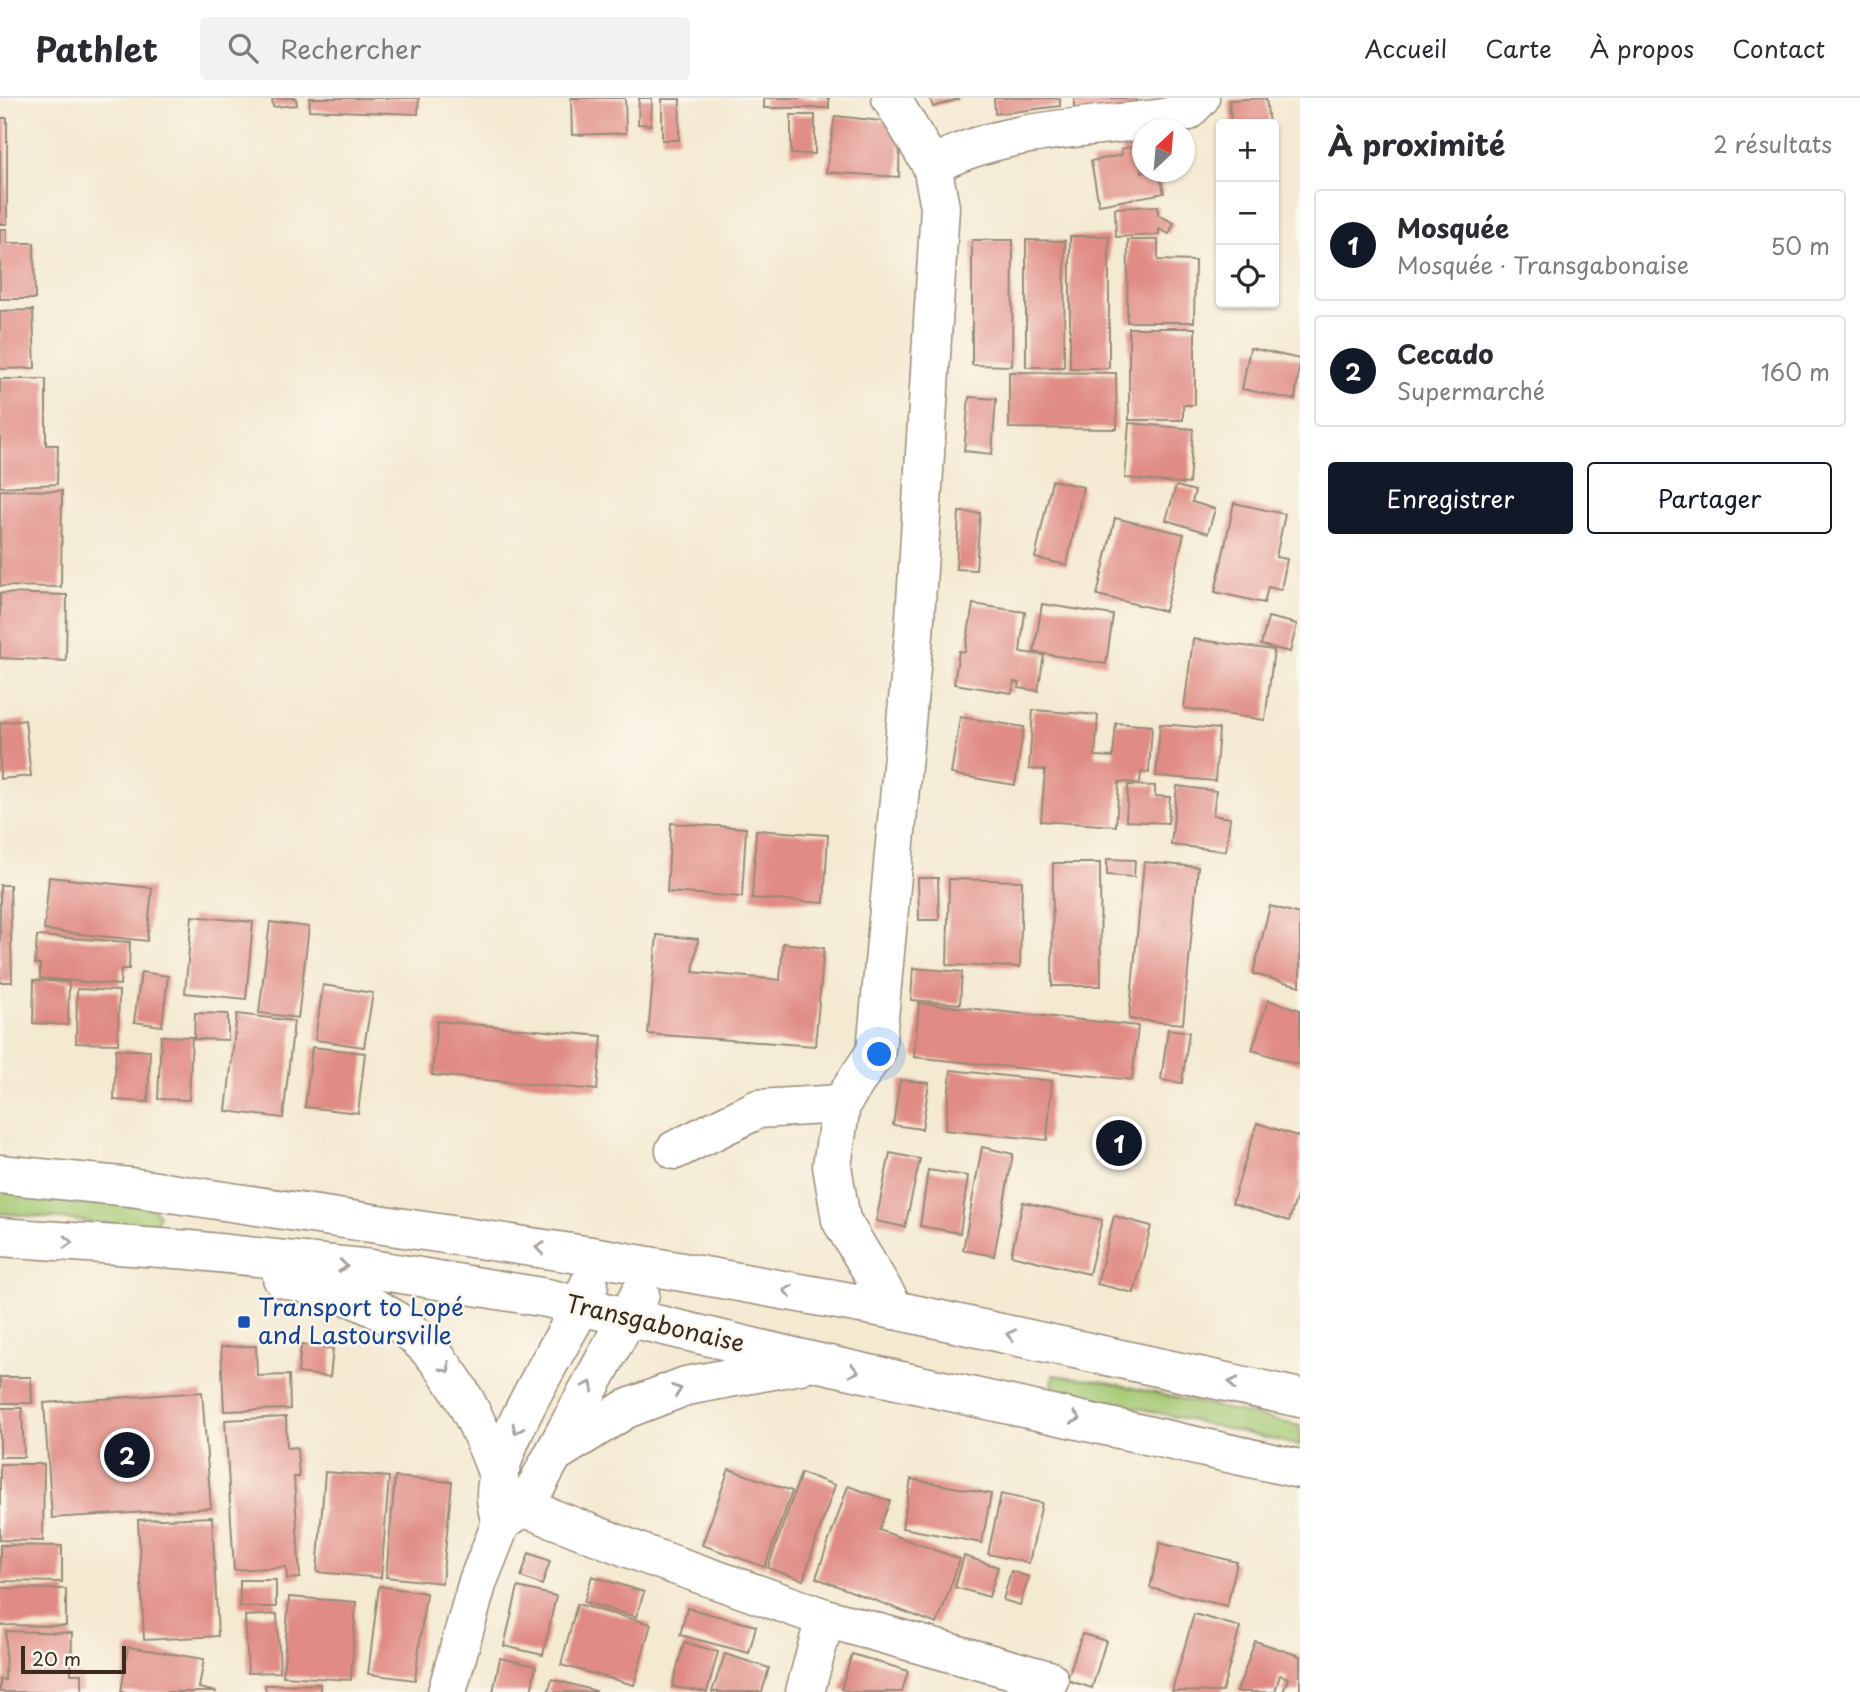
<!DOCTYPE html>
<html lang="fr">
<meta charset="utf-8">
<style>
body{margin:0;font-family:"Playpen Sans",sans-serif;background:#f2f2f3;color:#2b2b33}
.controls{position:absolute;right:21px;top:21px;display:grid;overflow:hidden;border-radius:7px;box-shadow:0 2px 5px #0004}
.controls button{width:63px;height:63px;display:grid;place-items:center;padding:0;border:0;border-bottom:2px solid #e1e1e2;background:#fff;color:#2b2b33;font:35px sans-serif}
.compass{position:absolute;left:1132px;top:21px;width:63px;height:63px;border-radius:50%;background:#fff;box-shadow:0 2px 5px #0004;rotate:26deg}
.scale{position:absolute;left:21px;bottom:18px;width:105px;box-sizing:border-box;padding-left:7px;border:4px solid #3b2a1e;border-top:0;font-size:19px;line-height:24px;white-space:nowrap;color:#3b2a1e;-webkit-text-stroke:5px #fbf7ec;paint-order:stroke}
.you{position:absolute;left:880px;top:957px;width:24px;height:24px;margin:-18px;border:5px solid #fff;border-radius:50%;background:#1a73e8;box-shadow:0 0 0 10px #1a73e833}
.badge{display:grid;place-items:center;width:46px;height:46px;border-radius:50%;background:#111827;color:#fff;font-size:23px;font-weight:700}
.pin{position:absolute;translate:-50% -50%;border:4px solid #fff;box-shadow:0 2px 7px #0006}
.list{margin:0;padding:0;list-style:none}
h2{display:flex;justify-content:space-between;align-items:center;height:91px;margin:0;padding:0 28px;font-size:30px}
h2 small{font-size:23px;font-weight:400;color:#7c7c81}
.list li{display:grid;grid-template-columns:46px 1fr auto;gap:21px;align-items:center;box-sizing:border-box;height:112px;margin:0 14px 14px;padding:0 14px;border:2px solid #e1e1e2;border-radius:7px}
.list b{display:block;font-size:26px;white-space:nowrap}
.list p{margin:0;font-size:23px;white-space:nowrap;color:#7c7c81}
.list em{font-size:23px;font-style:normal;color:#7c7c81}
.actions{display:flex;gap:14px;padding:21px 28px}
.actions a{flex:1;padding:16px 0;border:2px solid #111827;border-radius:7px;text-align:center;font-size:24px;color:#111827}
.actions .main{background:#111827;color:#fff}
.icon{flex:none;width:38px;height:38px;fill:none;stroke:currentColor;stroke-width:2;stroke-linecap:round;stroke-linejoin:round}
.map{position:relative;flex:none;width:1300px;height:1594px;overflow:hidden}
header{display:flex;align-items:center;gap:42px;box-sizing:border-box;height:98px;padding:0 35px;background:#fff;border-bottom:2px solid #e1e1e2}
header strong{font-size:33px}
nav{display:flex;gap:38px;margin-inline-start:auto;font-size:24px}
.search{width:490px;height:63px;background:#f2f2f3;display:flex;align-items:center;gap:18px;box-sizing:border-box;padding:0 24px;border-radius:7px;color:#7c7c81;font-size:26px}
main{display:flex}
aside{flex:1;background:#fff}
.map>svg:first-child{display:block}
.green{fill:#a3c771;stroke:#6f7848;stroke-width:2}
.building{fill:#e08b84}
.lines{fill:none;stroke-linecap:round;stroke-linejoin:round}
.minor-casing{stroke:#988a78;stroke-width:41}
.secondary-casing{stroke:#988a78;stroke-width:41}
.trunk-casing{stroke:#988a78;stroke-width:41}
.minor{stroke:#fff;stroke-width:38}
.secondary{stroke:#fff;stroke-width:38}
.trunk{stroke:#fff;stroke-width:38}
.oneway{stroke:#a79f9a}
.transit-dot{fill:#1a4fb4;stroke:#fbf7ec;stroke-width:2.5}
.labels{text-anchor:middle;stroke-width:5;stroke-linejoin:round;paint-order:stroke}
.transit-label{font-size:24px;fill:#164399;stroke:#fbf7ec;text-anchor:start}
.street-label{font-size:24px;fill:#3b2a1e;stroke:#fbf7ec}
</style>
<header>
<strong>Pathlet</strong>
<div class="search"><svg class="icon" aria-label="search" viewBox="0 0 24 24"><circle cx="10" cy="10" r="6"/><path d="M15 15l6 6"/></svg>Rechercher</div>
<nav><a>Accueil</a><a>Carte</a><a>À propos</a><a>Contact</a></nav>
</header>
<main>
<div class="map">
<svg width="1300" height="1594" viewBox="0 0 1300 1594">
<rect width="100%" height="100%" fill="#fbf7ec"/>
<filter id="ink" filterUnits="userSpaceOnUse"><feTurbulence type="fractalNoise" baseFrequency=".0143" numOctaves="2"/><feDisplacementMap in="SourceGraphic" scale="14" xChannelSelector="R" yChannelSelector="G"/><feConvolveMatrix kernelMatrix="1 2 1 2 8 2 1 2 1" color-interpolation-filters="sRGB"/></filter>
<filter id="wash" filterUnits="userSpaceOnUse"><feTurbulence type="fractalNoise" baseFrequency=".00686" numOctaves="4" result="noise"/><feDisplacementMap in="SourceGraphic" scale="28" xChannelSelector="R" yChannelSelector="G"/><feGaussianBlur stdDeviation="1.57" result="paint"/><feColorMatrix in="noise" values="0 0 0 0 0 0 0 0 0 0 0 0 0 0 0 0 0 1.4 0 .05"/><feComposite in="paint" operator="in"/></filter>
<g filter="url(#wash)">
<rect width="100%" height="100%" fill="#f4e9d1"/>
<!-- green -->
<g class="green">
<polygon points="0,1094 151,1109 159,1116 156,1127 135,1128 0,1115"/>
<polygon points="1053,1277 1107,1284 1300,1328 1300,1348 1052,1290"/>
</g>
<g id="blocks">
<!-- building -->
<g class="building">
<polygon points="272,0 296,0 297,7 273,9"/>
<polygon points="310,0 419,0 418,16 309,12"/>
<polygon points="571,0 625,0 626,35 572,37"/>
<polygon points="639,0 652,0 651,27 638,26"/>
<rect x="764" y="0" width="65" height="10"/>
<polygon points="930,0 959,0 959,1 933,9"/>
<polygon points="994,0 1060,0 1060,8 995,16"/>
<rect x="1074" y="0" width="62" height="18"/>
<polygon points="1266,0 1269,26 1231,26 1229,2"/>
<polygon points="662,1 680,1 679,42 662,42"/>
<rect x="791" y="17" width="24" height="39"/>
<polygon points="835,18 900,25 899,79 826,74"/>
<rect x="0" y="20" width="7" height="106"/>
<polygon points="1136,48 1137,54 1142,53 1142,74 1159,74 1164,95 1099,107 1091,63 1122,57 1121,51"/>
<polygon points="1158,108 1158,117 1174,125 1169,136 1159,131 1159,137 1116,139 1115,110"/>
<polygon points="0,131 7,131 7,145 34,145 35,201 0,201"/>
<rect x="1070" y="138" width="39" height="132"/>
<polygon points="972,142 1013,142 1012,268 972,267"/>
<polygon points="1026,142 1065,143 1064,269 1026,269"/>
<polygon points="1128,142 1158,142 1158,162 1195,163 1194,224 1127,224"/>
<polygon points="33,212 35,270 0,271 0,213"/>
<polygon points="1129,230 1195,230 1195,307 1183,307 1183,322 1129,322"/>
<polygon points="1250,250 1300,261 1295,302 1242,291"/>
<polygon points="1009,274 1116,275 1117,331 1009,330"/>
<polygon points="0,281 46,281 46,347 58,347 57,386 0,389"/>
<polygon points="969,299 996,301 992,356 964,353"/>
<polygon points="1129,325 1193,331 1189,386 1125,380"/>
<polygon points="1052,382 1083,389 1067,467 1035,460"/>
<polygon points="1176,388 1195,393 1192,404 1215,411 1208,435 1166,422"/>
<polygon points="0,392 62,393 61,489 0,488"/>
<polygon points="1234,405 1285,416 1276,459 1287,461 1281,492 1268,489 1264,505 1215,494"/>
<polygon points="959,414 980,415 976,472 956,471"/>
<polygon points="1115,420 1184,436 1165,513 1097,497"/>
<polygon points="0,495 67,497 66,563 0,560"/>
<polygon points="973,506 1025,514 1020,554 1044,557 1038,593 1019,590 1020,585 1014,584 1012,595 954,586 959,553 965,554"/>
<polygon points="1042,506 1113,517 1106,566 1034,554"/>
<polygon points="1268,519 1297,526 1290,554 1261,547"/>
<polygon points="1193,541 1274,552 1265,622 1184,610"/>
<polygon points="1033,612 1098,617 1095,658 1113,659 1116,625 1152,628 1149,675 1141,674 1140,685 1119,684 1116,728 1041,723 1045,672 1029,671"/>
<polygon points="960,619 1024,629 1015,687 951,676"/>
<polygon points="25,622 31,678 0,681 0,625"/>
<polygon points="1160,626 1219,631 1215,683 1156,678"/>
<polygon points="1128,687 1155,688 1155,698 1170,699 1168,725 1126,723"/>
<polygon points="1177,688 1216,693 1213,717 1230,720 1226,753 1171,747"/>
<polygon points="671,725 746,730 742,799 667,794"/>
<polygon points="756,732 828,737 824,805 752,800"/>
<polygon points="1107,761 1135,762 1134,779 1107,777"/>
<polygon points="1144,764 1198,769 1183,926 1129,921"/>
<polygon points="1053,765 1100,765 1101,888 1052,888"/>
<polygon points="49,779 152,790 147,843 44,832"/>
<polygon points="918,780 938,780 939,822 919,822"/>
<polygon points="949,781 1022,783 1020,869 947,867"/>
<polygon points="0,787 10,787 12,884 0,884"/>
<polygon points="1270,808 1300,816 1300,888 1253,876"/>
<polygon points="192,818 253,824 246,901 185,895"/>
<polygon points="270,824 309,829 298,920 259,915"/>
<polygon points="657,837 698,841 693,874 780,882 783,845 824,850 815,948 648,936"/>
<polygon points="37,838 130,844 129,871 121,871 120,887 40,880 40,866 35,866"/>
<polygon points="913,870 962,874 960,906 911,902"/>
<polygon points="141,874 168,878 162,928 134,924"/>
<polygon points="34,882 69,884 68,927 33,925"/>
<polygon points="323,887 373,895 364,949 315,942"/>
<polygon points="77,891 119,893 118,946 76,945"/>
<polygon points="1268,902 1300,912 1300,967 1252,952"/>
<polygon points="919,905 1138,928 1132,982 914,959"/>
<polygon points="195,915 228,916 228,942 194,941"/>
<polygon points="237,916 294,923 283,1020 226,1013"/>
<polygon points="437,923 602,938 597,992 432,977"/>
<polygon points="1168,931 1189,934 1182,985 1161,982"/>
<polygon points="161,938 192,939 189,1002 158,1001"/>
<polygon points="312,949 365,955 358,1015 305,1009"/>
<polygon points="116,951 150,953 148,1004 114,1002"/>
<polygon points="951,972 1052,983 1047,1042 945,1032"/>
<polygon points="900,982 929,985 922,1031 893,1027"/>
<polygon points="1257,1025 1300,1039 1300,1088 1289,1123 1232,1105"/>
<polygon points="982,1049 1013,1056 994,1158 963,1152"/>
<polygon points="890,1055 920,1061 905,1129 876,1123"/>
<polygon points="928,1072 968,1078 960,1135 920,1128"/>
<polygon points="1023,1104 1102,1122 1089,1176 1011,1157"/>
<polygon points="1114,1118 1151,1128 1134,1195 1097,1186"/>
<polygon points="301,1247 333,1251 330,1279 298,1275"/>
<polygon points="256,1248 257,1278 289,1277 290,1311 224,1313 221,1249"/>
<polygon points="0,1279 31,1279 32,1305 0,1305"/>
<polygon points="202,1294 211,1410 52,1420 44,1305"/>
<polygon points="0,1310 22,1310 24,1359 0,1359"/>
<polygon points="286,1319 287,1350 297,1349 299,1379 294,1379 300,1480 287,1481 286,1469 234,1472 225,1322"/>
<polygon points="0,1366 44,1366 43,1443 0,1442"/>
<polygon points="729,1371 792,1393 765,1469 702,1447"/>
<polygon points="325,1374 389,1379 381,1480 317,1474"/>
<polygon points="801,1375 835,1387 803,1482 768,1470"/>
<polygon points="395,1379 452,1384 442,1485 386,1479"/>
<polygon points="911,1381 991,1396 982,1445 902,1430"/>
<polygon points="848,1388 890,1403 879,1432 960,1461 937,1526 816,1480"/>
<polygon points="1001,1396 1042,1405 1029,1465 988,1456"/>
<polygon points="212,1419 218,1538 144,1542 138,1422"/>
<polygon points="1160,1445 1237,1464 1227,1508 1150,1490"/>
<polygon points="0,1447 62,1448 62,1484 0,1483"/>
<polygon points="529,1455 550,1463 542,1487 521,1479"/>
<polygon points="964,1458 998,1469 989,1499 955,1489"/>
<polygon points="1011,1473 1029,1479 1020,1507 1003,1502"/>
<polygon points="592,1478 644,1494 636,1519 584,1504"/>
<rect x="240" y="1482" width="36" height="27"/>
<polygon points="379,1488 426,1495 415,1582 368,1576"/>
<polygon points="518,1489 556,1498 543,1557 504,1548"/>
<polygon points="0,1490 66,1491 66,1528 0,1527"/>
<polygon points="289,1499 356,1504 351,1582 283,1578"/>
<polygon points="577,1506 651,1526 634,1587 561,1567"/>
<polygon points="687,1510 756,1528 749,1555 680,1537"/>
<polygon points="277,1516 280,1574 248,1575 245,1518"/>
<polygon points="1194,1516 1240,1529 1222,1594 1172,1593"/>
<polygon points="6,1533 72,1535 71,1576 82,1576 82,1594 0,1594 0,1581 5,1582"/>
<polygon points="1082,1536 1106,1543 1092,1590 1067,1582"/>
<polygon points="1255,1543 1300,1558 1300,1594 1283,1594 1288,1580 1280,1577 1275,1594 1237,1594"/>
<polygon points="684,1544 718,1554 707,1594 672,1589"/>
<polygon points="128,1549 204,1561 199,1590 217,1594 121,1594"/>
<polygon points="725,1556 769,1570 762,1594 712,1594"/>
<polygon points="852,1556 908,1573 902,1594 851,1594 841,1591"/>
<polygon points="500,1560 536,1568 531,1594 493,1594"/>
<polygon points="552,1581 596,1593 596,1594 548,1594"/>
<polygon points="320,1586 320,1594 266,1594 265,1587"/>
</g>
</g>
</g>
<g filter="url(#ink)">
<use href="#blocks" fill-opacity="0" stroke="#988a78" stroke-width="2"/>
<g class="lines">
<defs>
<g id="minor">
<polyline points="891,0 932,68 940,109 914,537 876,953 841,1006 832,1068 841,1122 895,1212"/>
<path d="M932 68C998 30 1090 30 1164 20L1186 14 1200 0"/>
<polyline points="675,1052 758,1011 841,1006"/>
<polyline points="523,1409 649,1458 825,1520 1049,1582"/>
<polyline points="805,1594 825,1520"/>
</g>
<polyline id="secondary" points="447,1594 478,1483 501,1425"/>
<g id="trunk">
<polyline points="0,1076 130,1089 598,1159 895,1212 1300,1300"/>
<polyline points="0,1139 190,1152 371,1171 547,1200 815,1264 1300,1371"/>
<path d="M282 1180C305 1186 328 1191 350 1199 433 1229 471 1301 499 1380"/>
<path d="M589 1187 581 1208C558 1252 494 1351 496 1399 496 1408 499 1417 501 1425L523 1409 538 1385 640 1196"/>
<polyline points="554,1356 626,1311 686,1288 800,1267"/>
</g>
</defs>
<!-- minor casing -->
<use href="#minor" class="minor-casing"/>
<!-- secondary casing -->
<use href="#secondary" class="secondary-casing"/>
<!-- trunk casing -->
<use href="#trunk" class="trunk-casing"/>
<!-- minor -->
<use href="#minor" class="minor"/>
<!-- secondary -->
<use href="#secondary" class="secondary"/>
<!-- trunk -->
<use href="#trunk" class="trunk"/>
</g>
<!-- one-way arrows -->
<defs><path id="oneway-chevron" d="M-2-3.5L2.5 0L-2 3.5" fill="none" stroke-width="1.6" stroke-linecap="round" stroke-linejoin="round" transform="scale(1.75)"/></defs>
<g class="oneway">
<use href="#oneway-chevron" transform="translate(68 1144) rotate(4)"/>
<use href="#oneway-chevron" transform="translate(540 1150) rotate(-172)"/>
<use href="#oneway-chevron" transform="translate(343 1168) rotate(6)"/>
<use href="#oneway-chevron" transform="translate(788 1193) rotate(-170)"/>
<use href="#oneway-chevron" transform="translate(1011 1237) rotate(-168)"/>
<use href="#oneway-chevron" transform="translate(446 1270) rotate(53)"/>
<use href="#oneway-chevron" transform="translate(854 1273) rotate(12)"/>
<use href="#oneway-chevron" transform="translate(1233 1285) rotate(-168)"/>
<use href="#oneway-chevron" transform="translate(589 1288) rotate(-62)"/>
<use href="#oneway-chevron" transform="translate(677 1292) rotate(-19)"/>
<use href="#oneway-chevron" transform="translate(1076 1320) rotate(12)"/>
<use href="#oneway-chevron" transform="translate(517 1331) rotate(116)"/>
</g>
</g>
<!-- markers -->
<rect class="transit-dot" x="237" y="1217" width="14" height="14" rx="3.5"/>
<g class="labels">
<!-- transit labels -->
<g class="transit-label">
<text x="258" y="1218">Transport to Lopé<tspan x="258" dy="28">and Lastoursville</tspan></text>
</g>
<!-- street labels -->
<g class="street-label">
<text transform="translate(655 1226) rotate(13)" y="8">Transgabonaise</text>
</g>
</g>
</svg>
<div class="controls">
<button>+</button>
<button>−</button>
<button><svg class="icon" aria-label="locate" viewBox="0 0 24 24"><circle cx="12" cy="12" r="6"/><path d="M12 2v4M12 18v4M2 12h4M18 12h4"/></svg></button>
</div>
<svg class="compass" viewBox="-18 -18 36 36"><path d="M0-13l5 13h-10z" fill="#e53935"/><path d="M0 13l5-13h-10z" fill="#7c7c81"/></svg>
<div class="scale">20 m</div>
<div class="you"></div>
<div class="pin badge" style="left:1119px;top:1045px">1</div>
<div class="pin badge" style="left:127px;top:1357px">2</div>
</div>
<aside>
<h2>À proximité<small>2 résultats</small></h2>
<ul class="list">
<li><span class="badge">1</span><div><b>Mosquée</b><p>Mosquée · Transgabonaise</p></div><em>50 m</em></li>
<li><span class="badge">2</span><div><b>Cecado</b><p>Supermarché</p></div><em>160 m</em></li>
</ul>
<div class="actions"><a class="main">Enregistrer</a><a>Partager</a></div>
</aside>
</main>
